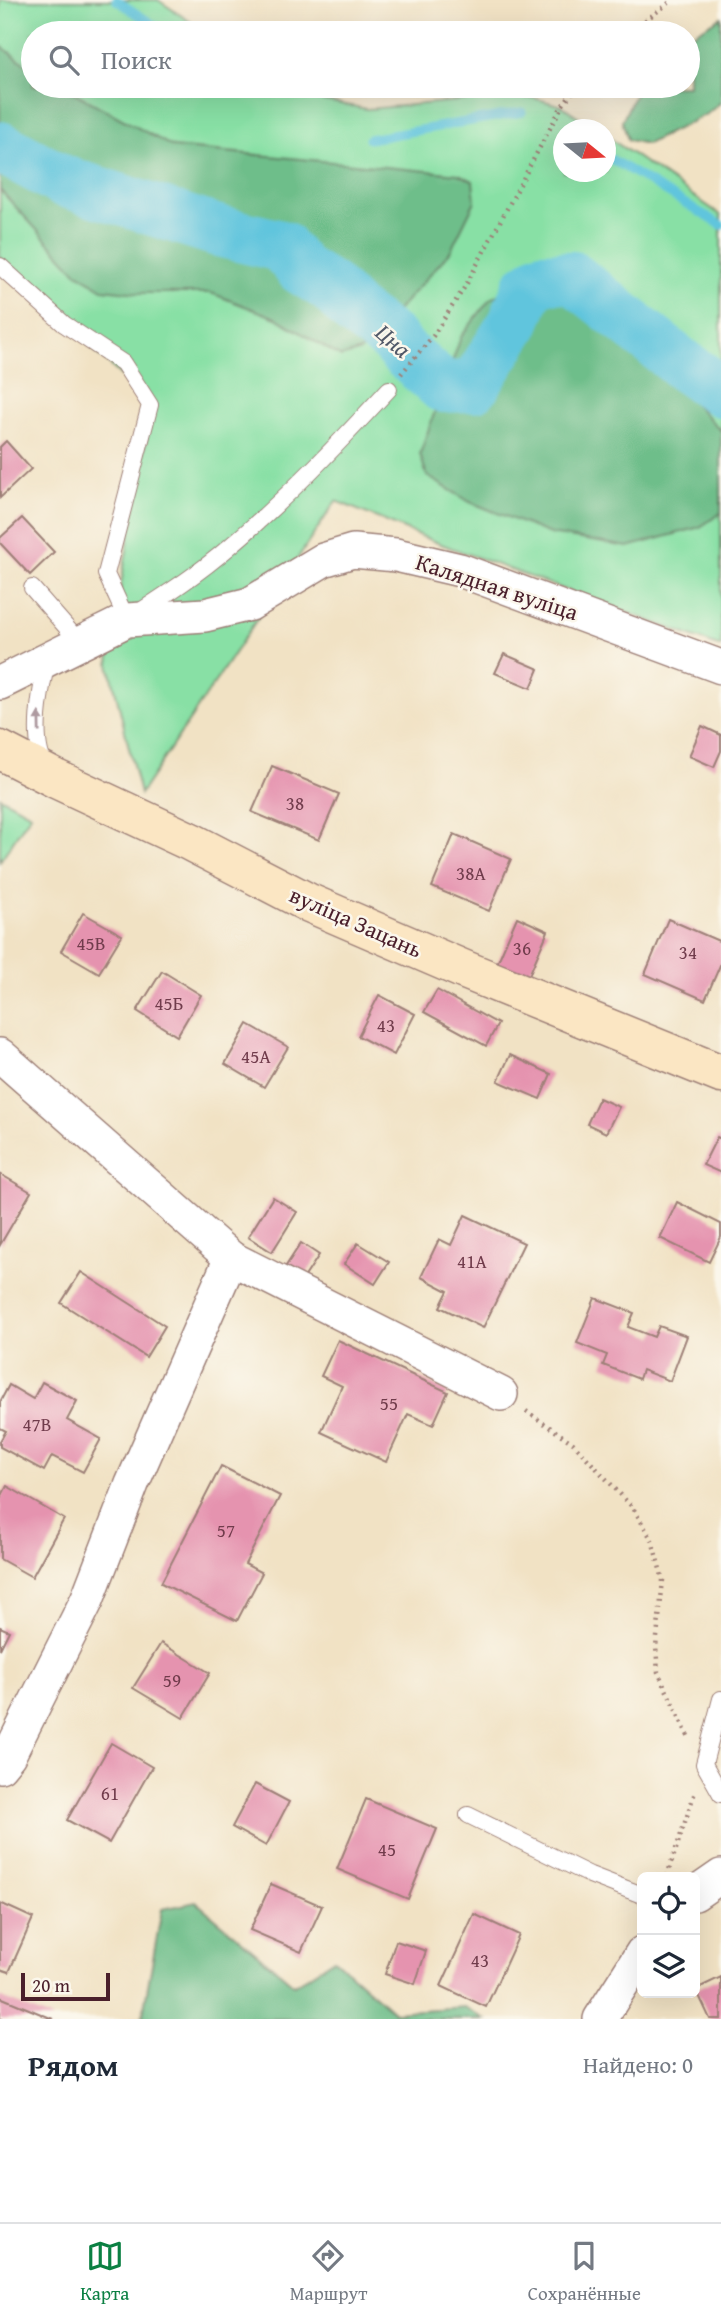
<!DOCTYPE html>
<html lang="ru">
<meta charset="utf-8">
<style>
body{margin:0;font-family:"Gentium Book Plus",serif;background:#f2f2f3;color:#1f2937}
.controls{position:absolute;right:21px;bottom:21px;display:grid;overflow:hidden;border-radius:10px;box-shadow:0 7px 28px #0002}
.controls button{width:63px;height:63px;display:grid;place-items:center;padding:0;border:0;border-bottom:2px solid #e0e1e3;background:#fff;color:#1f2937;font:35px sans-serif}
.compass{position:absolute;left:553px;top:119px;width:63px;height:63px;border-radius:50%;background:#fff;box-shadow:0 7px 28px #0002;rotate:108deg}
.scale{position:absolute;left:21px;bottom:18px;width:89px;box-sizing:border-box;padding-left:7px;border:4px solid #4a1f2b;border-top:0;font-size:19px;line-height:24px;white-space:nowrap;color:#4a1f2b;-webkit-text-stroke:5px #fbf7ec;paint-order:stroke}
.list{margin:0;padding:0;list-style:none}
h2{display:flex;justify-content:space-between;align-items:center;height:91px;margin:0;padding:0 28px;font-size:30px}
h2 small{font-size:23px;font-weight:400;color:#747a83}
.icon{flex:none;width:38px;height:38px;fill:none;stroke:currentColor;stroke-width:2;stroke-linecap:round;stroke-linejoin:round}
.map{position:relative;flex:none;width:721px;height:2019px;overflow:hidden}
.search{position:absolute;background:#fff;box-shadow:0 7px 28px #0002;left:21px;right:21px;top:21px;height:77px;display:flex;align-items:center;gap:18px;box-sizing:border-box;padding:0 24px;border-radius:38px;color:#747a83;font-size:26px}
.sheet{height:203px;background:#fff}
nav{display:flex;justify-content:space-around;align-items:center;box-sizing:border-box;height:98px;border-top:2px solid #e0e1e3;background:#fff;font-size:19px;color:#747a83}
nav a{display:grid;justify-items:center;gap:4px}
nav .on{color:#0b8043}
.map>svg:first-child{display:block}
.green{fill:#88e0a5;stroke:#698068;stroke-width:2}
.forest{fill:#6ebe8a;stroke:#5c6e5a;stroke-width:2}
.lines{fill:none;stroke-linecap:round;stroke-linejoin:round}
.stream{stroke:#60c5dd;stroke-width:9}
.river{stroke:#60c5dd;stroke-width:52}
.building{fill:#e593af}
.lane-casing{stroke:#9e8078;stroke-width:18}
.street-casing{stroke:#9e8078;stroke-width:36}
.secondary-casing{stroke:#9e8078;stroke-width:41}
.path{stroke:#9e8078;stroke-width:4.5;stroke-dasharray:2 5;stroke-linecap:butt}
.lane{stroke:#fff;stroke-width:16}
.street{stroke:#fff;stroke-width:33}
.secondary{stroke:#fbe6c3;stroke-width:38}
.oneway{fill:#ae9aa0}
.labels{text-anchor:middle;stroke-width:5;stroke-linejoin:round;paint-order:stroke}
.number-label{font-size:19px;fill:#713c4c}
.street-label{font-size:23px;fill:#4a1f2b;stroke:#fbf7ec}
.water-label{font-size:24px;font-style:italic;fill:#525969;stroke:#fbf7ec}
</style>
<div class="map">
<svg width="721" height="2019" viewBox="0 0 721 2019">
<rect width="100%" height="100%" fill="#fbf7ec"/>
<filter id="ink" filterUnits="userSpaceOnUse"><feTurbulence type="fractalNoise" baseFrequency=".0143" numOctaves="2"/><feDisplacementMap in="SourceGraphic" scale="14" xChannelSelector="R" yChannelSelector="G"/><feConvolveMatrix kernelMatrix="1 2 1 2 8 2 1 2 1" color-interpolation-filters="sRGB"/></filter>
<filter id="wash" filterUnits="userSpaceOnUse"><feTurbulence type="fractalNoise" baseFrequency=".00686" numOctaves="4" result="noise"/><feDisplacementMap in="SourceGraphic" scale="28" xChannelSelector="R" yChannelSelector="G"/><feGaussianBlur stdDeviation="1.57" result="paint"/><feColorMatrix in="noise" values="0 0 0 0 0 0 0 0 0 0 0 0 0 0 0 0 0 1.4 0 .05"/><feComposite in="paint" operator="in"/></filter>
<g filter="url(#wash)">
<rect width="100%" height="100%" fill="#f1e2c4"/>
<!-- green -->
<g class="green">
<polygon points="0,0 158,0 207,33 33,33 33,86 289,86 315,99 367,109 491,98 534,98 562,106 597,129 564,130 564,172 606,172 606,136 721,215 721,647 438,543 336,501 140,794 109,664 112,636 152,405 0,260"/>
<polygon points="0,797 31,814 0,861"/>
</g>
<!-- forest -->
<g class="forest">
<polygon points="721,17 721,102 707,114 647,144 628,140 622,121 639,86 688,86 688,37"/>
<polygon points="0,45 33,70 33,86 62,86 173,147 459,174 473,181 475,201 450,252 361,351 341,357 276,318 211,293 138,293 103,289 76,272 0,190"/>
<polygon points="510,288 557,296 593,315 660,367 721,431 721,513 700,527 628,547 550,534 470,502 427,476 420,454 461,337 490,299"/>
<polygon points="196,1902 294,1985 334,1959 394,2012 464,2007 485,2019 142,2019 162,1909"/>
</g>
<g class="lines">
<!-- stream -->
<g class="stream">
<polyline points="116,0 166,33"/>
<polyline points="246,86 247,86"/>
<polyline points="369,139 522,112"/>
<polyline points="606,156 721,225"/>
</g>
<!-- river -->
<polyline class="river" points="0,147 63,181 218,231 281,246 301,269 330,287 355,312 391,338 403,352 443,387 474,386 514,323 528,288 543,278 572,277 683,365 721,391"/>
</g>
<g id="blocks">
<!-- building -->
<g class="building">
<polygon points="6,441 31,469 0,498 0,447"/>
<polygon points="22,518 54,552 30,575 0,543 0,538"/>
<polygon points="504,654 539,669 531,688 495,673"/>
<polygon points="702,726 721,735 721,751 714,767 689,756"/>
<polygon points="272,766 339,794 319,840 252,812"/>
<polygon points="454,834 511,859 489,911 432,887"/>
<polygon points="83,913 122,935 99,973 61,951"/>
<polygon points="517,917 548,931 527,980 496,966"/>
<polygon points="668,919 721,942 721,963 705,1000 645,974"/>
<polygon points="162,971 201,995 177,1036 137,1011"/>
<polygon points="437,990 498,1024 486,1046 424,1012"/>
<polygon points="379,995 415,1014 394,1055 358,1036"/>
<polygon points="248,1024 288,1047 264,1087 225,1064"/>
<polygon points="510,1055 551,1074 540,1099 498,1081"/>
<polygon points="599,1098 619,1107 606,1133 587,1124"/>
<polygon points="717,1137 721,1139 721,1173 703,1165"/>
<polygon points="0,1174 31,1192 0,1245"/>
<polygon points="273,1197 297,1212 272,1252 248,1237"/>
<polygon points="677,1202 721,1224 721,1237 709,1262 660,1238"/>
<polygon points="465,1215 524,1243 483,1328 440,1307 448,1291 421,1277 439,1239 451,1245"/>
<polygon points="301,1243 319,1255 304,1278 286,1266"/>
<polygon points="358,1243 389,1262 375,1284 344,1264"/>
<polygon points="81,1272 165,1326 146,1357 61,1303"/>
<polygon points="595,1298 634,1313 628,1327 654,1337 659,1326 687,1336 670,1381 642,1370 639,1379 603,1365 607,1355 577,1343"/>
<polygon points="338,1340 448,1392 433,1425 408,1414 386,1462 321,1432 342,1386 321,1376"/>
<polygon points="42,1382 77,1401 67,1420 101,1439 83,1472 52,1456 44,1471 0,1447 0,1441 6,1431 0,1428 0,1402 9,1385 33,1399"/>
<polygon points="221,1466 280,1496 245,1564 262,1573 237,1621 161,1583"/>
<polygon points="7,1486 64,1519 32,1577 0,1559 0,1499"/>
<polygon points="0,1627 9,1631 0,1649"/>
<polygon points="161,1643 210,1673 183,1718 133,1688"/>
<polygon points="111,1743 152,1767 109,1843 67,1820"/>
<polygon points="255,1784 289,1802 266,1846 232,1827"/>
<polygon points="366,1799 437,1829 408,1899 337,1869"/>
<polygon points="271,1884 322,1906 301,1952 250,1930"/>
<polygon points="0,1903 33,1918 9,1972 0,1969"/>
<polygon points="474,1914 519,1935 486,2007 441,1986"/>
<polygon points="396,1941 426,1951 415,1984 385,1974"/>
<polygon points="721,1977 721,2019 710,2019 696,1989"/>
<polygon points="0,1997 53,2019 0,2019"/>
</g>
</g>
</g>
<g filter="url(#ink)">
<use href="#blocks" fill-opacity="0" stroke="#9e8078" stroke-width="2"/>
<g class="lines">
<defs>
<g id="lane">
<path d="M0 266 64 324 123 363 150 405 106 574 127 620C162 597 197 575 228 548 286 499 338 444 389 389"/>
<polyline points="32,588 81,644"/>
<path d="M47 662C41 688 29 746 48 769"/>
<polyline points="721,1699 704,1764 721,1794"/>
<polyline points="468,1815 590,1875 642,1895"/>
</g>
<g id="street">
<polyline points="0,683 127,620 205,615 250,604 323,560 353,551 396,555 460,570 721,667"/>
<polyline points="0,1055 231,1258 501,1394"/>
<polyline points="0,1766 9,1755 87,1600 132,1484 231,1258"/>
<polyline points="695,1894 721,1876"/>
<polyline points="600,2019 642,1953"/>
</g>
<polyline id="secondary" points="0,750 56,779 191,842 307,902 465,970 721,1074"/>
</defs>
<!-- lane casing -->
<use href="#lane" class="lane-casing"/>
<!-- street casing -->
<use href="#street" class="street-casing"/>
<!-- secondary casing -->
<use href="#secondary" class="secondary-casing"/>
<!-- path -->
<g class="path">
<polyline points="628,33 673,0"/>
<polyline points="401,374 433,336 466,285 562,106 577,86"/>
<polyline points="526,1411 573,1443 633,1508 652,1540 663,1580 656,1647 658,1672 688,1736"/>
<polyline points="667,1876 695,1792"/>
</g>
<!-- lane -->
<use href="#lane" class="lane"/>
<!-- street -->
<use href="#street" class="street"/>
<!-- secondary -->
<use href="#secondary" class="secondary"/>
</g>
<!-- one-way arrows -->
<defs><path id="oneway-solid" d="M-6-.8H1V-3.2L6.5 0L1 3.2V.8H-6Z" transform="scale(1.75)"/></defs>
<use class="oneway" href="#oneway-solid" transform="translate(39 722) rotate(-91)"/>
</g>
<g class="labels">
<!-- number labels -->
<g class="number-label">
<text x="295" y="810">38</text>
<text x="471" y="880">38А</text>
<text x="91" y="950">45В</text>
<text x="522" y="955">36</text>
<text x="688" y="959">34</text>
<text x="169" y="1010">45Б</text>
<text x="386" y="1032">43</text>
<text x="256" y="1063">45А</text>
<text x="472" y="1268">41А</text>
<text x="389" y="1410">55</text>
<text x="37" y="1431">47В</text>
<text x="226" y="1537">57</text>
<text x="172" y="1687">59</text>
<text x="110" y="1800">61</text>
<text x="387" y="1856">45</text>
<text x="480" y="1967">43</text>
</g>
<!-- street labels -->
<g class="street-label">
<text transform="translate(497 587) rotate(18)" y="8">Калядная вуліца</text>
<text transform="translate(356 922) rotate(24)" y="8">вуліца Зацань</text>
</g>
<!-- water labels -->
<g class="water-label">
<text transform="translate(393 341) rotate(41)" y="8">Цна</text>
</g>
</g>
</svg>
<div class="controls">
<button><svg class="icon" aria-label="locate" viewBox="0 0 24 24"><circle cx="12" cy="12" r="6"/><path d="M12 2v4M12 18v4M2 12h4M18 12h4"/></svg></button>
<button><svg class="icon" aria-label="layers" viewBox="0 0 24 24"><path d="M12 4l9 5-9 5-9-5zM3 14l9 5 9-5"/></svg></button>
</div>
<svg class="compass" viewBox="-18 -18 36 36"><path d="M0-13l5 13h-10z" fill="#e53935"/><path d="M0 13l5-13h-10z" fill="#747a83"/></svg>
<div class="scale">20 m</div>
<div class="search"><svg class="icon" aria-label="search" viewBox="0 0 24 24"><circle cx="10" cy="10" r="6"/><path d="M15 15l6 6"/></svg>Поиск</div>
</div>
<section class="sheet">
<h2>Рядом<small>Найдено: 0</small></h2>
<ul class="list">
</ul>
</section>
<nav>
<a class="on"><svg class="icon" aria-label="map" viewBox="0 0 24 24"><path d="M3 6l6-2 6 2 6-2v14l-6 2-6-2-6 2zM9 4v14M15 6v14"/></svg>Карта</a>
<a><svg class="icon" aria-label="directions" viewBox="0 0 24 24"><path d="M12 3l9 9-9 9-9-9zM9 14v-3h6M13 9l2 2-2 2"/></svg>Маршрут</a>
<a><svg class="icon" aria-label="saved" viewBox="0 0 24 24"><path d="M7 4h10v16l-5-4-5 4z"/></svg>Сохранённые</a>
</nav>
